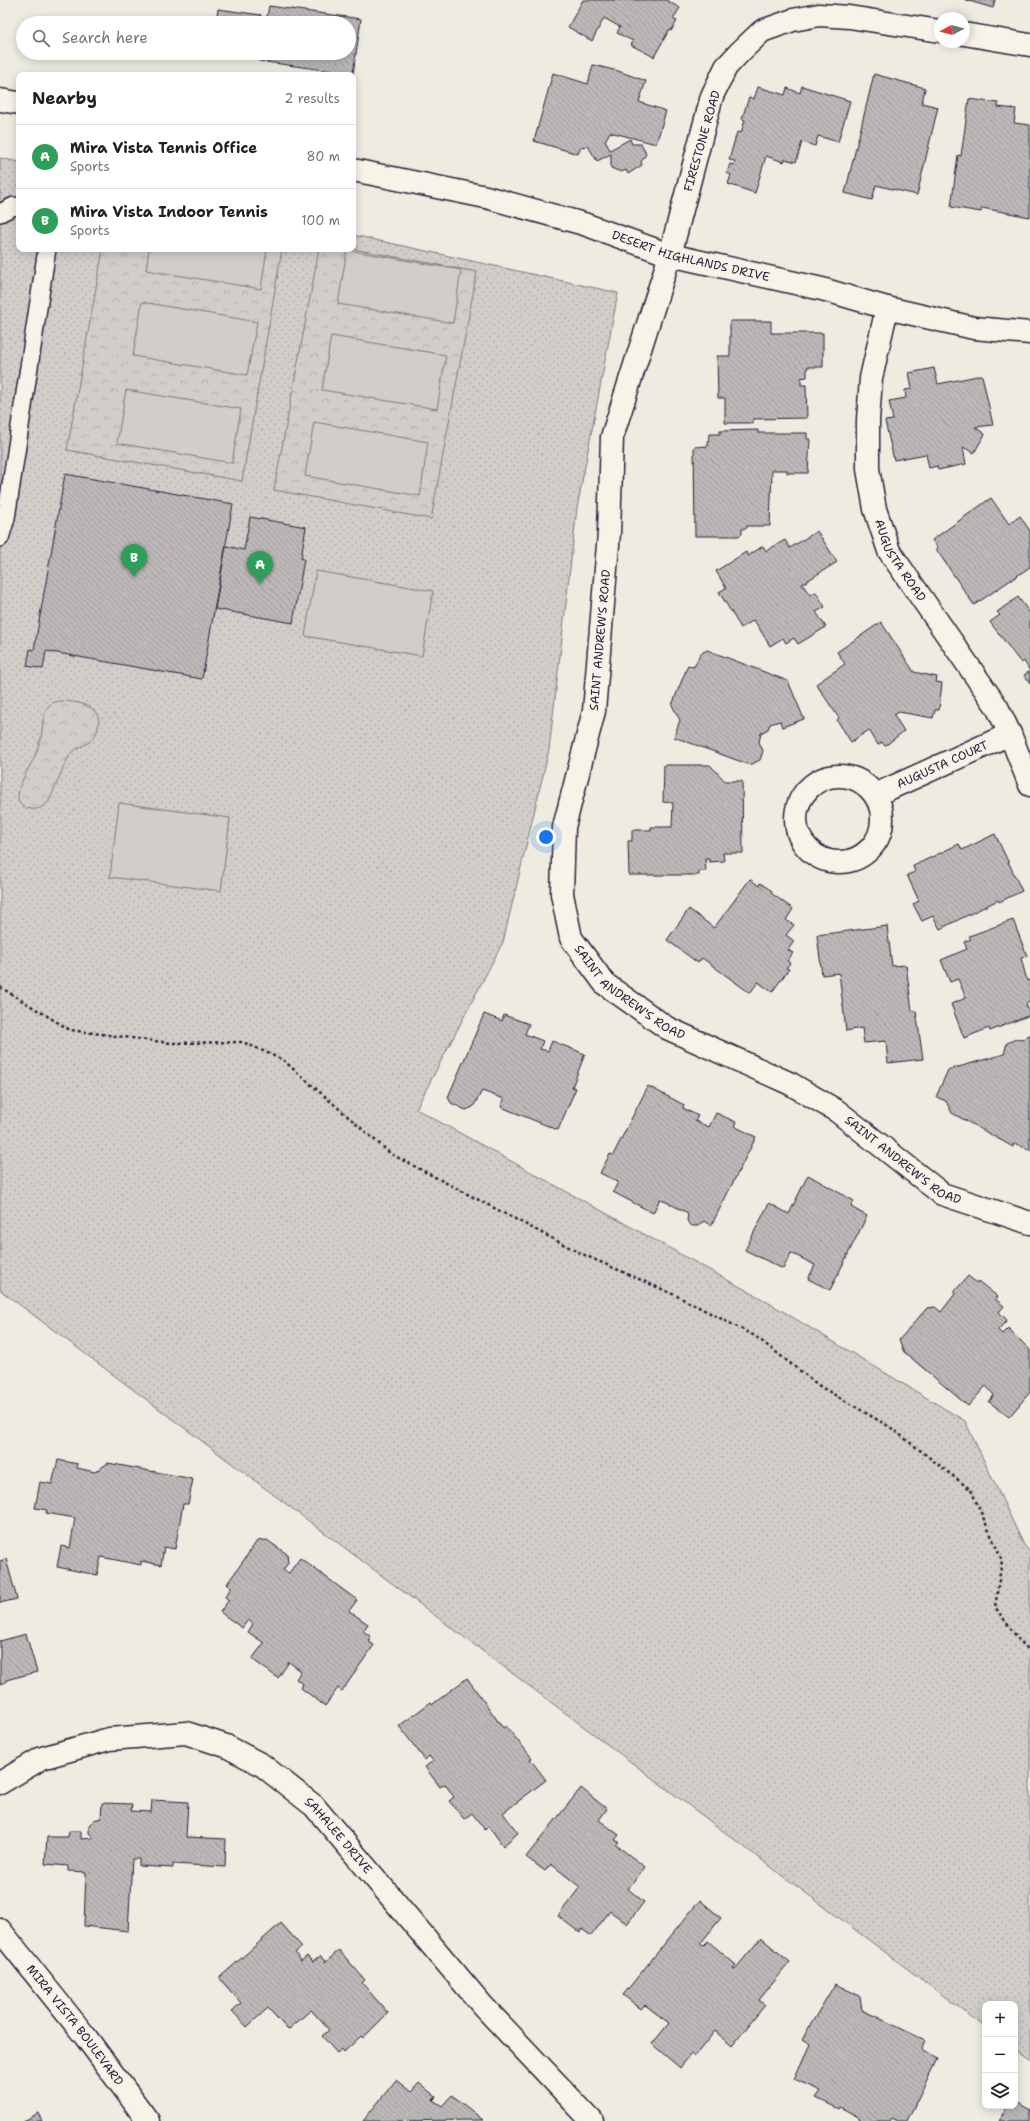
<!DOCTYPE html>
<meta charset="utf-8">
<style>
body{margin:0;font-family:"Shantell Sans",sans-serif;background:#f6f6f6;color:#202124}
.controls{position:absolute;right:12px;bottom:12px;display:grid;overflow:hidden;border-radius:8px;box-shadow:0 2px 10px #0003}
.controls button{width:36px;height:36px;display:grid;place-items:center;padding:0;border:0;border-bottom:1px solid #e0e0e0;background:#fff;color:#202124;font:20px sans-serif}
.compass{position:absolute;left:934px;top:12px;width:36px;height:36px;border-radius:50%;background:#fff;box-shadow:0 2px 10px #0003;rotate:263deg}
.you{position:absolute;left:546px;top:837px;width:14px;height:14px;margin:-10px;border:3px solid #fff;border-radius:50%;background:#1a73e8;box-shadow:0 0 0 6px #1a73e833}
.badge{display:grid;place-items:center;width:26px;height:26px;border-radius:50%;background:#0b8043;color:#fff;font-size:13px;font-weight:700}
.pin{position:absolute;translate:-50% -33px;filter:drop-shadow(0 1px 2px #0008)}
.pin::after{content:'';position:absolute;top:21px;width:14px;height:12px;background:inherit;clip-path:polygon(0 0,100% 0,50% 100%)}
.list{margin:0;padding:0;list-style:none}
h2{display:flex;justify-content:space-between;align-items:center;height:52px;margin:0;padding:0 16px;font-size:17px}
h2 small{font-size:13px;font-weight:400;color:#757577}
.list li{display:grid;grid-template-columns:26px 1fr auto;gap:12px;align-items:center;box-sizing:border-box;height:64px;padding:0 16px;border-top:1px solid #e0e0e0}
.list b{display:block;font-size:15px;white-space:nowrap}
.list p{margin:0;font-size:13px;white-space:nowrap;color:#757577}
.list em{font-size:13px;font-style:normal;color:#757577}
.icon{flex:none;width:22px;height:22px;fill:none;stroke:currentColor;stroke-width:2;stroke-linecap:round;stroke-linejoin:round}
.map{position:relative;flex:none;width:1030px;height:2121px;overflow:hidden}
.search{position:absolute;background:#fff;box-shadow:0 2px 10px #0003;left:16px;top:16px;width:340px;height:44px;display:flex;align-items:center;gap:10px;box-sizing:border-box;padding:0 14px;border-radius:22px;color:#757577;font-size:15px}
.panel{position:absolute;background:#fff;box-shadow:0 2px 10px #0003;left:16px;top:72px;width:340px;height:180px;border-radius:8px}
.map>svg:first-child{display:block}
.grass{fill:url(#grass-dots);stroke:#7a7882}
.park{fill:url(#park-crowns);stroke:#7a7882}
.pitch{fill:#d1cdc9;stroke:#7a7882}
.building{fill:url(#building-back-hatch);stroke:#22223b}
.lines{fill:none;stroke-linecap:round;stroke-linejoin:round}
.lane-casing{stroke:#22223b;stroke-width:20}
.street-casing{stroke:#22223b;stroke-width:25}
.secondary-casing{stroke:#22223b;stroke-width:25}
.path{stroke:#22223b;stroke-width:2.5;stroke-dasharray:3 3;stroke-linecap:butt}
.lane{stroke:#f7f3e8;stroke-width:17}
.street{stroke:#f7f3e8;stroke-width:22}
.secondary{stroke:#f7f3e8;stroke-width:22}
.labels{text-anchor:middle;stroke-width:3.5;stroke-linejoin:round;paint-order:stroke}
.street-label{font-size:12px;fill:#22223b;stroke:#f7f3e8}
</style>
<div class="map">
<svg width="1030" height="2121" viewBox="0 0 1030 2121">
<defs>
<pattern id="grass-dots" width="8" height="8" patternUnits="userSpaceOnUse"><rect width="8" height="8" fill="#d1cdc9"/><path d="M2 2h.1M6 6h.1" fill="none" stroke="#b3b0ae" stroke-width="1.8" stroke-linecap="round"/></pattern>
<pattern id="park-crowns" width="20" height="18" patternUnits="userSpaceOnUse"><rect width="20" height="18" fill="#d1cdc9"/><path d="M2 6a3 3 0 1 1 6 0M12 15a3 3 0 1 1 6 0" fill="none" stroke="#b3b0ae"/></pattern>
<pattern id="building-back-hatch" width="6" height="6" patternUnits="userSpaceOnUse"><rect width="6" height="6" fill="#bbb8b7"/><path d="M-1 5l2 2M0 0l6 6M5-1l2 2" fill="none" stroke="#a09e9e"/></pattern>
</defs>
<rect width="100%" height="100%" fill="#eeebe1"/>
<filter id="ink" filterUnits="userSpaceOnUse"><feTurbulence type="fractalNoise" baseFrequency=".025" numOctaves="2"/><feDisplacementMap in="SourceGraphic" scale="8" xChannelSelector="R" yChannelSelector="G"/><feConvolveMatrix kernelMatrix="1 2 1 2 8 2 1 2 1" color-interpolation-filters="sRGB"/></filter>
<g filter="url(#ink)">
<!-- grass -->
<polygon class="grass" points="0,158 19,162 19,249 353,249 353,235 618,293 577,508 549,750 503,942 416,1109 764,1300 965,1421 1024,1545 1030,1552 1030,2060 1015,2049 1015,2004 985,2004 985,2027 0,1290"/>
<!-- park -->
<g class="park">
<polygon points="103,249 282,249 242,481 67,450"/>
<polygon points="319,249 353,249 477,272 431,519 274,490"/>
<path d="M59 701C75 701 104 705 98 727 97 733 94 738 89 742 82 747 74 748 69 756 61 770 56 787 49 801 43 807 39 810 31 809 2 806 30 768 35 756 37 750 39 744 41 738 43 729 42 716 47 708 50 703 55 702 59 701Z"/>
</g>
<!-- pitch -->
<g class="pitch">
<polygon points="149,249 267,249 261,289 146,270"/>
<polygon points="347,250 461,270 453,323 338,304"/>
<polygon points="142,302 257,322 247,375 133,356"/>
<polygon points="331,336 446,355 437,409 322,390"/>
<polygon points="126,390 241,409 232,463 117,443"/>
<polygon points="314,422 428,442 420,496 305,476"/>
<polygon points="316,571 433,591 422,656 305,636"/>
<polygon points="119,803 230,818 221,891 110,877"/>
</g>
<!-- building -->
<g class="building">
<polygon points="583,0 666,0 680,8 673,19 677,21 671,31 669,30 654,57 631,45 633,41 617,33 620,27 604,18 592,41 568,27"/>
<polygon points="966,0 995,0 993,8"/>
<polygon points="269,6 361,19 353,74 259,61 261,53 349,53 349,23 266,23"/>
<polygon points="218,9 261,15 260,23 216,23"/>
<polygon points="593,65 618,71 646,81 639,102 666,111 656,144 610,132 605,141 610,150 630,139 632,144 641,144 646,154 641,162 642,165 628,174 626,170 621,172 611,168 611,154 597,161 588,146 581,147 578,154 534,141 553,73 588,84"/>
<polygon points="874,74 925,88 922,103 938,107 917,195 876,185 872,200 845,193"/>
<polygon points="802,86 850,101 838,142 818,136 815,146 802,142 796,162 785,159 784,162 766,156 755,193 728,184 731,175 727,173 730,164 734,165 735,161 729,160 737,132 741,133 745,120 742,119 749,97 754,99 758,87 785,95 787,88 800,93"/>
<polygon points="969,99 998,103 998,107 1016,109 1014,123 1030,125 1030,217 982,208 981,212 951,207 958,155 961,156"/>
<polygon points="730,321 771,321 771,333 823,333 823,367 807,367 807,377 801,378 801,385 806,385 807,418 753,419 753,423 725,423 725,398 718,398 717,356 730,356"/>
<polygon points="934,368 938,384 982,375 993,425 975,427 985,434 974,453 963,447 966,464 938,470 937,466 929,468 926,454 894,460 885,421 893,420 889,401 906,398 905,390 912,389 909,373"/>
<polygon points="758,430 758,433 807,433 807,439 810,439 808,473 787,473 787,470 772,470 770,526 747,526 747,528 742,529 742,534 739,536 695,536 694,447 708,446 709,434 720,434 720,431"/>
<polygon points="65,474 233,504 202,679 46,651 43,669 27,666 30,649 34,650"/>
<polygon points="991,498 1009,524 1020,516 1030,531 1030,567 974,605 936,549 938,548 932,540"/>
<polygon points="250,517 306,527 301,558 304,559 293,623 215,609 226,546 244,550"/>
<polygon points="817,531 837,562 802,584 810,595 816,592 825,607 816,612 826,627 798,644 794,638 786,643 783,638 770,646 754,620 741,628 719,592 726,588 716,571 746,552 748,556 763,546 766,551 785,540 790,548"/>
<polygon points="1018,597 1029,612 1030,611 1030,671 1024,661 1021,663 990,622 1000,615 997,612"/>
<polygon points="881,622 914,672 937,677 936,682 942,683 939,710 935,710 933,718 899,712 894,715 904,731 885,746 882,742 878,745 869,730 851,742 837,720 839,718 816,684 845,664 837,652"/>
<polygon points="707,650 788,681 804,719 782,727 780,721 770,724 768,729 761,733 759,742 763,751 760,760 750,765 674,737 680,720 672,705 688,665 694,667 700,654"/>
<polygon points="1030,671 1030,684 1024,675"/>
<polygon points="664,765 710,765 725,781 742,781 743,853 723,853 724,861 709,862 709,859 705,859 706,871 699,871 699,875 629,875 628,841 632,841 632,830 651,830 651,827 672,827 673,803 663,802"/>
<polygon points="995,834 1022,891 999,902 998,900 940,929 933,916 922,921 913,904 919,901 907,875 915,872 913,866 959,844 962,850"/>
<polygon points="750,879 759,886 760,883 772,891 771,893 793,909 786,920 794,925 786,935 794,941 788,950 793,953 787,961 790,963 786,968 789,969 772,992 758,982 750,993 702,958 698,963 667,940 689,909 714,928"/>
<polygon points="1013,920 1027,956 1021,958 1027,981 1030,980 1030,1002 1026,1004 1030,1015 990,1031 989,1028 964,1038 951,1004 966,998 958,979 950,982 941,960 967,949 964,942 971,939 969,936"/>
<polygon points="887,926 892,966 906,965 912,1011 916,1011 923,1059 888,1063 886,1041 864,1043 862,1028 846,1031 839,973 822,975 817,935"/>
<polygon points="484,1014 502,1021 504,1015 529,1024 525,1034 543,1041 540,1049 548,1051 552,1041 585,1054 572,1087 576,1088 558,1130 501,1107 504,1099 482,1091 473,1107 466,1110 451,1103 448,1097"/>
<polygon points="1029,1035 1030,1035 1030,1150 1014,1143 1013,1147 952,1113 946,1101 936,1097 948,1070 1004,1054 1007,1043 1016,1039 1022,1040"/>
<polygon points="648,1086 684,1105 683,1108 698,1116 695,1121 709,1127 716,1113 736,1122 734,1126 756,1137 711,1226 704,1221 698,1226 692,1226 687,1221 688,1213 660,1199 653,1213 613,1192 618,1182 600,1173 610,1154 613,1155"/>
<polygon points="808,1175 854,1201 851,1207 867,1216 830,1290 808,1279 815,1265 791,1253 783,1269 745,1250 769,1203 789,1214"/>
<polygon points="968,1276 977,1283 978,1281 998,1297 995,1299 1004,1306 999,1312 1007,1320 998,1330 1002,1334 1008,1328 1030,1350 1030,1392 1009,1417 989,1402 994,1395 986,1386 968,1406 903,1351 899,1340 927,1308 935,1307 941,1312 955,1294 954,1292"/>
<polygon points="58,1460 78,1464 77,1468 95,1472 108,1463 193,1479 188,1504 183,1504 175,1549 164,1547 161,1565 141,1561 141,1565 101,1557 97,1575 57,1567 61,1546 70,1548 75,1518 46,1513 47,1510 35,1508 40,1482 52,1484"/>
<polygon points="267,1540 287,1554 288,1563 283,1570 289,1573 300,1558 357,1600 349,1611 368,1624 363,1631 370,1636 370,1643 374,1645 342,1691 338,1688 325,1706 301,1688 303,1684 296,1679 301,1671 289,1662 278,1678 252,1659 264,1643 248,1632 253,1624 248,1620 242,1628 220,1612 229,1600 225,1597 231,1588 227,1584 257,1541"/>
<polygon points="6,1559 17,1599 0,1603 0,1561"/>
<polygon points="26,1634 37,1672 6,1680 6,1682 0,1684 0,1641"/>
<polygon points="467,1678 503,1728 506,1726 532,1758 530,1759 546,1780 503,1813 518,1833 503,1846 489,1826 485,1830 472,1813 464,1819 449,1801 454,1797 445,1784 440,1787 425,1767 433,1761 429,1756 425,1760 399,1726 431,1702 433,1704"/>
<polygon points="581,1788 607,1809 599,1820 619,1835 615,1840 619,1842 616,1845 645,1867 628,1889 644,1902 627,1924 610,1911 591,1936 582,1929 580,1933 558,1916 580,1887 551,1864 545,1871 526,1857"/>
<polygon points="152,1800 188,1802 186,1837 226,1839 225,1867 173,1864 173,1868 139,1866 139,1859 132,1859 128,1931 84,1926 86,1872 68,1871 68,1866 45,1864 47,1837 68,1837 69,1831 81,1831 81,1839 94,1838 89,1833 89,1825 94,1820 101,1818 102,1803 132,1804 131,1811 151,1812"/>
<polygon points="700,1900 721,1918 700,1944 703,1946 708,1941 736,1965 733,1968 735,1969 761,1938 790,1962 759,2000 765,2005 732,2046 715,2031 694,2057 691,2054 680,2068 652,2044 669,2023 645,2005 641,2009 623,1995"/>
<polygon points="281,1923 302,1947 295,1953 301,1961 307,1956 313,1962 320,1956 326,1962 339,1950 365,1980 362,1983 388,2013 363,2038 361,2036 344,2052 342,2049 337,2053 322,2036 329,2030 311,2010 288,2030 268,2008 247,2027 232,2011 241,2003 219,1978"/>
<polygon points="835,1984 860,1996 862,2010 925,2040 921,2050 937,2059 907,2121 897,2121 891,2118 889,2121 859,2121 860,2118 840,2107 839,2109 816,2098 821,2091 794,2079 810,2044 802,2039"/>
<polygon points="396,2080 411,2092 419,2083 436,2097 433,2100 442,2106 452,2095 483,2120 363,2121"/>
<polygon points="1015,2101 1030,2110 1030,2121 999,2121 1009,2106 1015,2106"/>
<polygon points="38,2113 42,2121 24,2121"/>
</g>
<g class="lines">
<defs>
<g id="lane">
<polyline points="0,213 14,206 19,207"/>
<polyline points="0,538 6,518 47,249"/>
</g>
<g id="street">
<path id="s1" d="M940 31 849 17 819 15 793 20 762 31 740 52 726 67 712 96 670 255 612 437 609 533 594 711 564 827 562 894 571 938 605 984 667 1028 791 1084 837 1111 942 1194 1030 1223"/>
<polyline points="964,34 1030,45"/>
<polyline points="0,100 19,103"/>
<path id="s2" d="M353 170 486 197 584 224 670 255 822 289 887 308 974 328 1030 333"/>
<path id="s3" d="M887 308 871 378 868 420V469L875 509 889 551 997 707 1010 734 1030 785"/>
<circle cx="839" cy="819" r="43"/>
<path id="s4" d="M875 795 1010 734"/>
<path id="s5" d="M0 1783 42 1758 109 1739 186 1733 226 1746 262 1765 314 1806 483 2006 592 2121"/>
</g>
<g id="secondary">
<path id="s6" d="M0 1930 85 2036 148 2121"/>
</g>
</defs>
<!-- lane casing -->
<use href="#lane" class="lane-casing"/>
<!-- street casing -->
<use href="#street" class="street-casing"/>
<!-- secondary casing -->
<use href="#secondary" class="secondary-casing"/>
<!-- path -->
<polyline class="path" points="0,987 70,1030 170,1043 243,1042 283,1060 391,1154 580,1253 675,1295 755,1336 821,1387 890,1427 971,1490 1002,1560 995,1607 1019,1640 1030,1651"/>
<!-- lane -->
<use href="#lane" class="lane"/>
<!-- street -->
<use href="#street" class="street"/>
<!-- secondary -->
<use href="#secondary" class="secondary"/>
</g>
</g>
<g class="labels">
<!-- street labels -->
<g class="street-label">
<text transform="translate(702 141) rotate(-74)" y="4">FIRESTONE ROAD</text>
<text dy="4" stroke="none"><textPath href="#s2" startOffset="349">DESERT HIGHLANDS DRIVE</textPath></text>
<text dy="4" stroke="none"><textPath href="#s3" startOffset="261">AUGUSTA ROAD</textPath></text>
<text transform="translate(600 640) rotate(-85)" y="4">SAINT ANDREW'S ROAD</text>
<text dy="4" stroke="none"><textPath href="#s4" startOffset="74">AUGUSTA COURT</textPath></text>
<text dy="4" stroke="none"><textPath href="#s1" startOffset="1208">SAINT ANDREW'S ROAD</textPath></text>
<text dy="4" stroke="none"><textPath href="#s1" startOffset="1532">SAINT ANDREW'S ROAD</textPath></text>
<text dy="4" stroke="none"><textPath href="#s5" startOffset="383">SAHALEE DRIVE</textPath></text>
<text dy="4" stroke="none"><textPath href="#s6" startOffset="121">MIRA VISTA BOULEVARD</textPath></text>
</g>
</g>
</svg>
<div class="controls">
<button>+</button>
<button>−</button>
<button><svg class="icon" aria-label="layers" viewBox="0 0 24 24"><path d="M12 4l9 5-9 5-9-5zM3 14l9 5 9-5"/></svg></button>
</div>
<svg class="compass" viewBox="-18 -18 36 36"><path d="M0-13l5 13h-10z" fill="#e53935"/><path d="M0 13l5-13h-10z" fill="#757577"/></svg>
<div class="you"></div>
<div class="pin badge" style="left:260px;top:584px;background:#2e9e5b">A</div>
<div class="pin badge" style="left:134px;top:577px;background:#2e9e5b">B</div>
<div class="search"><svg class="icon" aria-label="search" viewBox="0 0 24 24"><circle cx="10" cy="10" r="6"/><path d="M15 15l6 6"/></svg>Search here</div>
<section class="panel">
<h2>Nearby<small>2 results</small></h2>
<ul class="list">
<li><span class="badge" style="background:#2e9e5b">A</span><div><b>Mira Vista Tennis Office</b><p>Sports</p></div><em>80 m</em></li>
<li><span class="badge" style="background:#2e9e5b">B</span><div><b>Mira Vista Indoor Tennis</b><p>Sports</p></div><em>100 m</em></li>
</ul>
</section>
</div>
